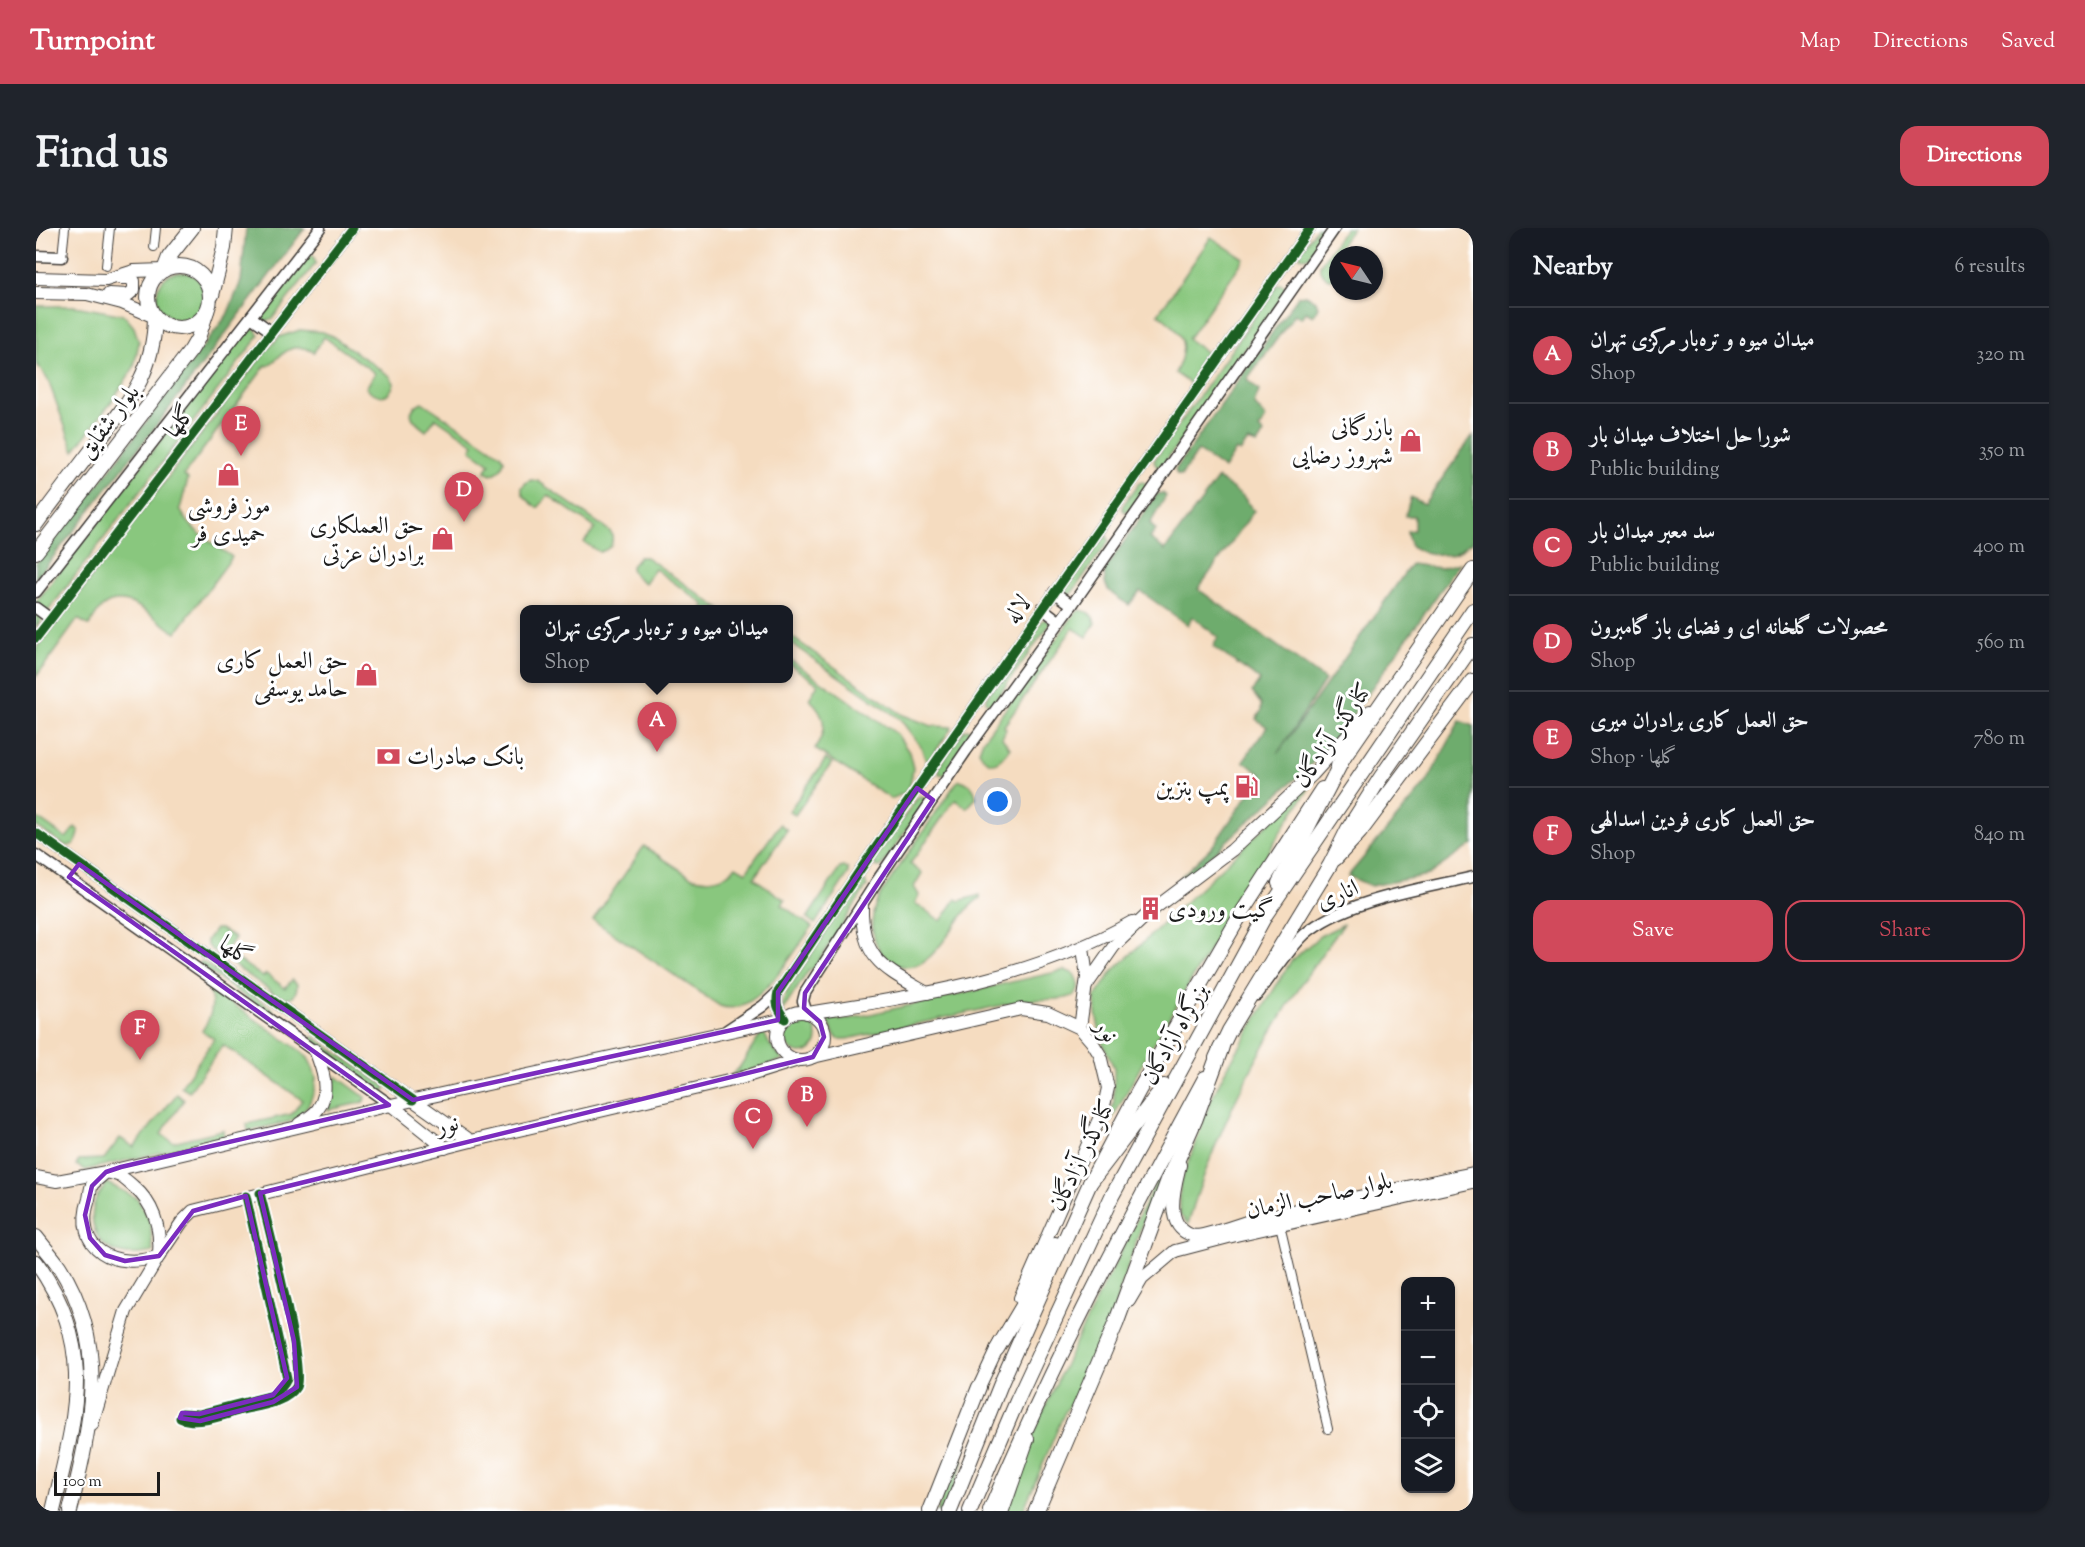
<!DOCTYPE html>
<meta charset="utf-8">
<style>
body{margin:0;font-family:"Sorts Mill Goudy",Amiri,serif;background:#20242c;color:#f1f3f6}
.controls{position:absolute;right:18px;bottom:18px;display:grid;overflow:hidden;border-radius:12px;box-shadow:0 2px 4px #0004}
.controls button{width:54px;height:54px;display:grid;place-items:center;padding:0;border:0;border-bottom:2px solid #363941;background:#171b24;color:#f1f3f6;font:30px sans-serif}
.compass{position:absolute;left:1293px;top:18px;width:54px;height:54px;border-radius:50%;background:#171b24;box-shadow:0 2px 4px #0004;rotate:305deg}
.scale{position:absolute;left:18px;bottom:15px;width:106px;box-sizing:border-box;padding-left:6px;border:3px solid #1c1c1c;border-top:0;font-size:16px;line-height:21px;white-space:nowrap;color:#1c1c1c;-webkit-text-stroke:4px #fff;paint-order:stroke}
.you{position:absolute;left:962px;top:574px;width:21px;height:21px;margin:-15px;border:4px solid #fff;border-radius:50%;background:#1a73e8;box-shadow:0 0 0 9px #1a73e833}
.badge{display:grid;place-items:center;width:39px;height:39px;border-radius:50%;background:#d1495b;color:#fff;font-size:20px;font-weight:700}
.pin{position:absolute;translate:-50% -50px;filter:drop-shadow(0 2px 3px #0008)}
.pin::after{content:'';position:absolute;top:32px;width:21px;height:18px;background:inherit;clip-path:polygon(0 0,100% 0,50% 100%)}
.popup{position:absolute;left:484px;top:377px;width:273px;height:78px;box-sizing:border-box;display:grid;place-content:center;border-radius:12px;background:#171b24;filter:drop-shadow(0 2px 4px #0005);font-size:20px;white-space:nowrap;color:#9ea1a6}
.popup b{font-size:22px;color:#f1f3f6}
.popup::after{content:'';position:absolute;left:50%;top:100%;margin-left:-12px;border:12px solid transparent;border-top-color:#171b24}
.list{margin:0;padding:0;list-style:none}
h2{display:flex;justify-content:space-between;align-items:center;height:78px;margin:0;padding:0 24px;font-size:26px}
h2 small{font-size:20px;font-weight:400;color:#9ea1a6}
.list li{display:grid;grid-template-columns:39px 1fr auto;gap:18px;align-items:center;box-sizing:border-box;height:96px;padding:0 24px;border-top:2px solid #363941}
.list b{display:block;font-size:22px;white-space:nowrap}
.list p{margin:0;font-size:20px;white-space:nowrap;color:#9ea1a6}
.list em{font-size:20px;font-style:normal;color:#9ea1a6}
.actions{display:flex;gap:12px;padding:18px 24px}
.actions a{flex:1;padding:14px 0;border:2px solid #d1495b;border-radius:18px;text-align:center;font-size:21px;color:#d1495b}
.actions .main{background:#d1495b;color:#fff}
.icon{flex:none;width:33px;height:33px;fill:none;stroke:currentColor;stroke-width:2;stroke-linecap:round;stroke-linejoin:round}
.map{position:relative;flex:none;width:1437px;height:1283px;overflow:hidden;border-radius:18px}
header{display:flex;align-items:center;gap:36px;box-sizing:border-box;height:84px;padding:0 30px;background:#d1495b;color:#fff}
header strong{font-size:28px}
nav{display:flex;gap:33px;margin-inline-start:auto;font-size:21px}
.intro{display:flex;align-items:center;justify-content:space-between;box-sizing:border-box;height:144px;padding:0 36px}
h1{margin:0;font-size:42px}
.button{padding:15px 27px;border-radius:18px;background:#d1495b;color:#fff;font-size:21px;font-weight:700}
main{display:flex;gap:36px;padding:0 36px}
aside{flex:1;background:#171b24;border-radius:18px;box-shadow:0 2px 4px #0004}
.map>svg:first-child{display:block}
.green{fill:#89c77e;stroke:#52724d;stroke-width:1.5}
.forest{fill:#6eac6d;stroke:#456444;stroke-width:1.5}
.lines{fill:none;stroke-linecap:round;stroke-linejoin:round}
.minor-casing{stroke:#3d3935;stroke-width:10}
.tertiary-casing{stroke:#3d3935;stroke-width:13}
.secondary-casing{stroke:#3d3935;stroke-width:14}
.primary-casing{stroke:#3d3935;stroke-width:16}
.trunk-casing{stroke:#3d3935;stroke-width:16}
.motorway-casing{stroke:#3d3935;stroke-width:17}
.minor{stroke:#fff;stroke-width:8}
.tertiary{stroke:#fff;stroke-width:10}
.secondary{stroke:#fff;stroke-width:12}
.primary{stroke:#fff;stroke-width:14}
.trunk{stroke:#fff;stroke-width:14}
.motorway{stroke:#fff;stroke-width:15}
.cycleway-casing{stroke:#fff;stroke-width:13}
.cycleway{stroke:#1b5e20;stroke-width:9}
.marked{fill:none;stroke:#7b2cbf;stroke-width:4.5;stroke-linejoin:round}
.labels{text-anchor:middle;stroke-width:6;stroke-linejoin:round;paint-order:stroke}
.street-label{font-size:24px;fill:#1c1c1c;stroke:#fff}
.poi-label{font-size:24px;fill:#1c1c1c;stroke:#fff;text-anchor:end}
</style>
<header>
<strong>Turnpoint</strong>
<nav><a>Map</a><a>Directions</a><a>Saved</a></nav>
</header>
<div class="intro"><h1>Find us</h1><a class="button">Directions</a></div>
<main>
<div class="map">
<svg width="1437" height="1283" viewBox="0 0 1437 1283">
<rect width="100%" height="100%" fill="#fff"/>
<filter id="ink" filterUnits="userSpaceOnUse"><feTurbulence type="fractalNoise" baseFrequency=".0167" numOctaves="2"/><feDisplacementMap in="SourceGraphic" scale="12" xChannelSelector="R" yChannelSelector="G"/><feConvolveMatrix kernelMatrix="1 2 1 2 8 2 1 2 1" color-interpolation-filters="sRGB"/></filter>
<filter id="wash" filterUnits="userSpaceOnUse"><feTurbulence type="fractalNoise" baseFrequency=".008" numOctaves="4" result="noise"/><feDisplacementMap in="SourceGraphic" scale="24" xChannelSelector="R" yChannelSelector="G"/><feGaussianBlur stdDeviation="1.35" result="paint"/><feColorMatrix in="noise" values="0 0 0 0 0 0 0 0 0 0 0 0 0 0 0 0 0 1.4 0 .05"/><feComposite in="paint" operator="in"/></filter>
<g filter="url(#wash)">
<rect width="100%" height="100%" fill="#f5dcc0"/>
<!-- green -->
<g class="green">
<polygon points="1281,0 1293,0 1273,29 1267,30 1264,28 1264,23"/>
<polygon points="1309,0 1317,0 1298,25 1302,28 1302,50 1292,51 1284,43 1284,37"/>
<path d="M1175 9 1208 31 1152 111 1175 128 1155 156 1139 145C1154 117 1147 104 1122 86Z"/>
<polygon points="269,26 277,27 280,35 236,91 229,94 223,87"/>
<circle cx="145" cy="68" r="24"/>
<polygon points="1245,56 1249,58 1250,63 1127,237 1121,239 1118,234 1119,231 1241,57"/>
<polygon points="0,78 39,78 88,87 98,99 103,114 98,139 76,173 38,223 12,152 0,135"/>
<polygon points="214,100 219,101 223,108 0,399 0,374 210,102"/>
<path d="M264 102 287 104 296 108 354 148 358 155C353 173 341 169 330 160L339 145 288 109 278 124C255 113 249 124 232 138L230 137 148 247 152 251 144 281C155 304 176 314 196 329L140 405C120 392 90 359 66 379 61 384 57 392 53 398L42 391 0 449V420L228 125 243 109Z"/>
<path d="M386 174 464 226 468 232C466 241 463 244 455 247L449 244 454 236 435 222 438 216 400 190 390 203C378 194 366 184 386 174Z"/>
<path d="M495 252 502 253 575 304C579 315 574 322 563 324L548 314 559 300 512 267 502 280C492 273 475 261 495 252Z"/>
<polygon points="1107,254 1110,256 1111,260 1095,282 1089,284 1086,280 1087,277 1103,255"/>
<polygon points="1069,308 1071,308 1073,313 1035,366 1030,367 1028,361"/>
<path d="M603 329H610L684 381H666L669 377 619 341 609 355C602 350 595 347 595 338Z"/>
<path d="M1045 382C1053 384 1057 387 1059 395L1051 409 1037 400 968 498 970 501 966 510 974 520C964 534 955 544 943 523L947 512 1040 384Z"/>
<polygon points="1009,391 1013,393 1014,396 958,474 953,476 950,474 950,469 1006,393"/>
<polygon points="753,407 867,487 896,498 916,499 891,536 885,519 864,491 753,414"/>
<path d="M753 431 861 506 873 524 877 540 874 558 869 565 855 571 779 521C791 502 791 486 773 471L782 456 753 436Z"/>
<polygon points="931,501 934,502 936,506 908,547 903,546 903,539 928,502"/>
<polygon points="790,531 796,535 759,587 753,583"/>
<polygon points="1280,550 1245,603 1200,680 1160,744 1115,820 1068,906 1078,874 1078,840 1065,811 1060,785 1059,769 1076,744"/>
<path d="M924 552C934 555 939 560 940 570L931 580 920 572 917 574 874 636 886 645 878 659 883 667 879 675 905 693 920 671 923 673 944 667V670C917 686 896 758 855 734 845 728 838 714 837 703 835 689 838 676 846 664L920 555Z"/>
<polygon points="885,568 888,569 890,573 846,638 843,639 839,638 838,631 882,569"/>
<path d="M0 589 30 610 39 599 43 603C42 612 40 618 30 618L0 598Z"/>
<path d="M744 596 751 602 718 650 749 672 746 677 776 699C758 723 720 792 684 778L557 692 608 618 652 647C668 655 690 653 700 638L710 644Z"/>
<polygon points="808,639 812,641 812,646 779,696 771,690 772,689 804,640"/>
<polygon points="825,652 829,653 831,658 778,740 773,742 746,784 746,776 751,763 822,653"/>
<path d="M1308 696C1241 783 1183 890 1152 996L1144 987V957L1175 872 1188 845 1255 733 1284 708Z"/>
<path d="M179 701H185L199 710 190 723 227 749 230 746 249 760 256 752 261 756C261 769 253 774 242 768L175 721 171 717V712Z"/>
<polygon points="165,733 237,781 238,785 234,786 163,737"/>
<path d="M1029 742 1038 746C1056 778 1012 770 995 772 988 772 982 774 976 775L811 811H802C796 805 795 797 790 790L805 792 817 790Z"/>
<path d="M170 757 266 824 272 830 277 840 280 850 278 863 273 876 263 889 252 894 212 903 211 896 256 886 266 872 187 817 153 864 145 859 178 811 166 803C176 787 180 775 170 757Z"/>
<circle cx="765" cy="809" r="16"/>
<polygon points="727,803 734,817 747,832 693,849 703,840"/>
<polygon points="275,809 278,809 349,858 350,863 345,864 273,814"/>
<polygon points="300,848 329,869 328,874 292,882"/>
<polygon points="141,866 148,872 125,906 137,914 187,902 188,910 49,942 40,937 43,932 68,931 84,910 98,919"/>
<path d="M1153 892 1112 994 1107 993 1077 1084 1045 1159 1028 1186 987 1283H968C997 1199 1037 1117 1078 1038 1102 989 1126 940 1153 892Z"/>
<path d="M71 955 101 970 114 993 117 1024C107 1026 96 1028 85 1025 59 1019 51 993 60 970 63 965 68 960 71 955Z"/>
<polygon points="922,1230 928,1233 908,1283 901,1283"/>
</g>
<!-- forest -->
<g class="forest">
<polygon points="210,0 269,0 120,198 0,351 0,335 63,256 191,87 205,53"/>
<polygon points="1270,67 1280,73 1282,79 1277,88 1270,84 1265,90 1259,86 1211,152 1223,163 1218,176 1230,190 1223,201 1228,206 1221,216 1212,213 1204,224 1200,222 1188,241 1162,223 1145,248 1141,247 1139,242 1262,68"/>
<path d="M1437 207V313C1431 317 1423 324 1416 326 1407 328 1380 325 1375 317 1372 313 1372 308 1371 303L1378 302V288H1369L1375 269 1388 276Z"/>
<path d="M1182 250 1207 268 1218 283 1162 361 1289 452 1242 525 1375 336 1404 340 1424 335 1294 519 1146 654 1140 653 1176 619 1226 547 1207 533 1231 499 1220 491 1225 483V476L1216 464 1224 452 1177 419 1182 409 1156 389 1152 397 1104 363 1093 377C1076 366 1066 363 1069 341L1121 266 1127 265 1130 268 1114 296 1120 302 1114 310 1129 322Z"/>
<polygon points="1424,493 1437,498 1437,616 1392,647 1335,658 1312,648 1391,554"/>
</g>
</g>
<g filter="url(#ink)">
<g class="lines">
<defs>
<g id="minor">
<polyline points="118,19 120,0"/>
<polyline points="26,29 29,0"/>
<polyline points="70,38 74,0"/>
<path d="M210 968 251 1150 246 1159 237 1167 163 1186 146 1185 144 1190C163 1198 187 1187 206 1182 223 1178 251 1175 260 1159 270 1142 231 993 224 965"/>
<polyline points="1243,993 1292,1201"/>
</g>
<g id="tertiary">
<polyline points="0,28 26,29"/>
<polyline points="215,89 236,104"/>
<polyline points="0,364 284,0"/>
<polyline points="1018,364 1036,377"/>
<polyline points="0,380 15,391"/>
<polyline points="1006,380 1024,394"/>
<polyline points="0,410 316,0"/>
<polyline points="0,605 377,872"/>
<polyline points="0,627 355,877"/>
<path d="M1221 767C1235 749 1253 721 1269 706 1308 672 1387 661 1437 649"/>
<polyline points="771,785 767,773 769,765 841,653 930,523 1036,377 1299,0"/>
<path d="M749 791C742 781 739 776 742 764L824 642 1274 0"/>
<polyline points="691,802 727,778 742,764"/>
</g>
<g id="secondary">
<polyline points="0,50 70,52 98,43 128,42"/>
<polyline points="0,65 51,66 86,75 119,89"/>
<polyline points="73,66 92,67 98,62 98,53 92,50 84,50"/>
<path d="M826 678C825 732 849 741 891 765"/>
<polyline points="1050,758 1078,718 1115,683 1196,622 1277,546 1334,483"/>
<circle cx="765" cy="808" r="24"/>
<path d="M771 785C883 768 996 751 1096 694"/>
<polyline points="1044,800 1051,749 1047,720"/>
<polyline points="777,829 985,781 1012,785 1044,800 1056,814 1064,827 1072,860 1067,882 984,1070"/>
<polyline points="377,872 435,913"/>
<polyline points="355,877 409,920"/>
<path d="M263 896C269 892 278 887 282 881 295 863 286 840 279 822"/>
<path d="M1144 937C1139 958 1127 997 1155 1007 1165 1011 1205 995 1217 992 1290 975 1364 961 1437 945"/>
<path d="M70 944C86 947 86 949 98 959 119 977 125 1000 123 1028 80 1043 36 1022 53 971 54 967 54 961 56 957 59 953 66 948 70 944Z"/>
<polyline points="0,949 21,953 70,944 355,877 749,791"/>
<polyline points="1093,1073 1106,1051 1139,1023 1200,1007 1437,954"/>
<polyline points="943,1159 964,1114"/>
<polyline points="56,1197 90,1083 123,1028 146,994 157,983 435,913 705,850 762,832"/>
</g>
<g id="primary">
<circle cx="143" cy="69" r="31"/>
<polyline points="128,42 133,29 156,0"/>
<polyline points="176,67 188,20 190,0"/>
<path d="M0 296C19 270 39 244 58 219 91 175 118 147 119 89"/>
<polyline points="0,324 155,122 162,110 171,83"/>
<polyline points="1302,538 1437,342"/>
<polyline points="1299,631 1324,604 1437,453"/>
<path d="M0 1009C7 1018 16 1028 23 1038 74 1118 55 1197 34 1283"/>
<path d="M0 1034C62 1121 39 1188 17 1283"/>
<polyline points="961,1121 986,1079 1019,1016"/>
<polyline points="894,1283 943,1159"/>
<polyline points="914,1283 966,1153 1054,955 1102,864 1205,686 1286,561"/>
<polyline points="966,1283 991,1211"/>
</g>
<g id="trunk">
<polyline points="1243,655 1308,529"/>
<polyline points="1180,830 1193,803 1294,637 1312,601 1345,549 1437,417"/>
<polyline points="1054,955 1128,858"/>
<polyline points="934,1283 981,1173 1076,968 1230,686 1437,382"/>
<path d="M954 1283C1017 1134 1092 992 1169 850"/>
</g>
<polyline id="motorway" points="1000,1283 1080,1095 1134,948 1159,891 1185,820"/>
</defs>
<!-- minor casing -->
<use href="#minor" class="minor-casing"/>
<!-- tertiary casing -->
<use href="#tertiary" class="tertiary-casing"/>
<!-- secondary casing -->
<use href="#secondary" class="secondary-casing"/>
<!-- primary casing -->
<use href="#primary" class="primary-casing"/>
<!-- trunk casing -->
<use href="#trunk" class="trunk-casing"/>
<!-- motorway casing -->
<use href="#motorway" class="motorway-casing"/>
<!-- minor -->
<use href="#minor" class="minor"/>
<!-- tertiary -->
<use href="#tertiary" class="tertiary"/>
<!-- secondary -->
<use href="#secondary" class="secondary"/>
<!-- primary -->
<use href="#primary" class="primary"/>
<!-- trunk -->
<use href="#trunk" class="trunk"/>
<!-- motorway -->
<use href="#motorway" class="motorway"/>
<defs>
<g id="cycleway">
<polyline points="0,410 316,0"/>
<polyline points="0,605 377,872"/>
<path d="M749 791C742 781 739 776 742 764L824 642 1274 0"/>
<path d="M210 968 251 1150 246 1159 237 1167 163 1186 146 1185 144 1190C163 1198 187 1187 206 1182 223 1178 251 1175 260 1159 270 1142 231 993 224 965"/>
</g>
</defs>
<!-- cycleway casing -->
<use href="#cycleway" class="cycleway-casing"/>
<!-- cycleway -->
<use href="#cycleway" class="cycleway"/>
</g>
</g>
<!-- marked area -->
<path class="marked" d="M881 560 897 572 769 765 768 780 784 794 788 809 777 829 224 965 258 1113 261 1159 237 1174 164 1193 144 1190 146 1185 163 1186 237 1167 251 1150 210 968 157 983 123 1028 89 1033 69 1027 54 1010 49 987 56 958 70 944 85 939 353 877 33 649 43 636 377 872 742 792V764Z"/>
<!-- icons -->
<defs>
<symbol id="shop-bare" viewBox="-9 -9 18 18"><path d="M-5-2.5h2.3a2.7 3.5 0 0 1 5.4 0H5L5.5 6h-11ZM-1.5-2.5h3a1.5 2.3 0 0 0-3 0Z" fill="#d1495b" stroke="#fff" stroke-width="2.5" paint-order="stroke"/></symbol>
<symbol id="bank-bare" viewBox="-9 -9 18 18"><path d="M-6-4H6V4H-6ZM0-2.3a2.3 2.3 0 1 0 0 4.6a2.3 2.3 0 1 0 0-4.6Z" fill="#d1495b" stroke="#fff" stroke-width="2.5" paint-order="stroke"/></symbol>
<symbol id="fuel-bare" viewBox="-9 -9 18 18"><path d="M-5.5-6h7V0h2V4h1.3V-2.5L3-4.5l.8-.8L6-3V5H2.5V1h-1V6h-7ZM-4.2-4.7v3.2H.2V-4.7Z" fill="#d1495b" stroke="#fff" stroke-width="2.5" paint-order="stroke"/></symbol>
<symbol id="building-bare" viewBox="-9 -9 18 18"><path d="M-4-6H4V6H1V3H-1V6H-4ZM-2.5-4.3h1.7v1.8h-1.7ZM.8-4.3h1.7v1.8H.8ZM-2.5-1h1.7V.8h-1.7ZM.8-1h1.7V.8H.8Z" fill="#d1495b" stroke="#fff" stroke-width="2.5" paint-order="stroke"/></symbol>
</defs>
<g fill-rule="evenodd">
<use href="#shop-bare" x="1358" y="196" width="33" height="33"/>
<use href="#shop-bare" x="176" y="230" width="33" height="33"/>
<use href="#shop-bare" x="390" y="294" width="33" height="33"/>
<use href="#shop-bare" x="314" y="430" width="33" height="33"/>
<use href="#bank-bare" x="336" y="512" width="33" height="33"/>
<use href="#fuel-bare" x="1194" y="542" width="33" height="33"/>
<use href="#building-bare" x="1098" y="664" width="33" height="33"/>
</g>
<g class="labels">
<!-- street labels -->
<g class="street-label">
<text transform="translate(72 193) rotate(-53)" y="8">بلوار شقایق</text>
<text transform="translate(143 193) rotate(-52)" y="8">گلها</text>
<text transform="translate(981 381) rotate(-55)" y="8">لاله</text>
<text transform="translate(1296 507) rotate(-56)" y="8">کنارگذر آزادگان</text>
<text transform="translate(1301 666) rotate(-23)" y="8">اناری</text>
<text transform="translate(200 722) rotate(35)" y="8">گلها</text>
<text transform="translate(1071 802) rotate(53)" y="8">نور</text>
<text transform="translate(1138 806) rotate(-61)" y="8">بزرگراه آزادگان</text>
<text transform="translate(411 896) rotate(-14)" y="8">نور</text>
<text transform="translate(1045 927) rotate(-64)" y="8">کنارگذر آزادگان</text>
<text transform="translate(1283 967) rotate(-12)" y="8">بلوار صاحب الزمان</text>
</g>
<!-- poi labels -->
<g class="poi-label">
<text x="1357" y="207">بازرگانی<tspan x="1357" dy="28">شهروز رضایی</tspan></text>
<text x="193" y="285" text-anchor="middle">موز فروشی<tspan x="193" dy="28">حمیدی فر</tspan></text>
<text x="388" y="305">حق العملکاری<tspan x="388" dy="28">برادران عزتی</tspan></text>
<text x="312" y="440">حق العمل کاری<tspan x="312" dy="28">حامد یوسفی</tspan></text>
<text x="371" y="536" text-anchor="start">بانک صادرات</text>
<text x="1193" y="567">پمپ بنزین</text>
<text x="1132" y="689" text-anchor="start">گیت ورودی</text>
</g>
</g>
</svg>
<div class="controls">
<button>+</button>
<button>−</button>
<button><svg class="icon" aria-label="locate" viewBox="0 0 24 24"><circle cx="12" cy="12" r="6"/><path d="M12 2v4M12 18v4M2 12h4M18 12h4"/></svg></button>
<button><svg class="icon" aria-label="layers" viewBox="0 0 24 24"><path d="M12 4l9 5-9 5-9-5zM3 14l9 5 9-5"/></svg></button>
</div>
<svg class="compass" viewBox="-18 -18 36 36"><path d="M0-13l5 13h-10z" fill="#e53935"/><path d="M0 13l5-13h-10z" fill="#9ea1a6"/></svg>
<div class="scale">100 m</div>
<div class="you"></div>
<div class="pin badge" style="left:621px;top:524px">A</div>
<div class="popup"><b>میدان میوه و تره‌بار مرکزی تهران</b>Shop</div>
<div class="pin badge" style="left:771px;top:899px">B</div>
<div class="pin badge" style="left:717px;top:921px">C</div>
<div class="pin badge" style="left:428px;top:294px">D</div>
<div class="pin badge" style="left:205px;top:228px">E</div>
<div class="pin badge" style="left:104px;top:832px">F</div>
</div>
<aside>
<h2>Nearby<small>6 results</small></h2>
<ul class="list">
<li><span class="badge">A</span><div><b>میدان میوه و تره‌بار مرکزی تهران</b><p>Shop</p></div><em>320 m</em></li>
<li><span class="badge">B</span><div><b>شورا حل اختلاف میدان بار</b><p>Public building</p></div><em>350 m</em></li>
<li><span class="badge">C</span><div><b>سد معبر میدان بار</b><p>Public building</p></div><em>400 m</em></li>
<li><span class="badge">D</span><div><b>محصولات گلخانه ای و فضای باز گامبرون</b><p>Shop</p></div><em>560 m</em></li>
<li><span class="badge">E</span><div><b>حق العمل کاری برادران میری</b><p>Shop · گلها</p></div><em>780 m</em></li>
<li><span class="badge">F</span><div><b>حق العمل کاری فردین اسدالهی</b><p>Shop</p></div><em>840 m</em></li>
</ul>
<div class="actions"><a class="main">Save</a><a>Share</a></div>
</aside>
</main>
